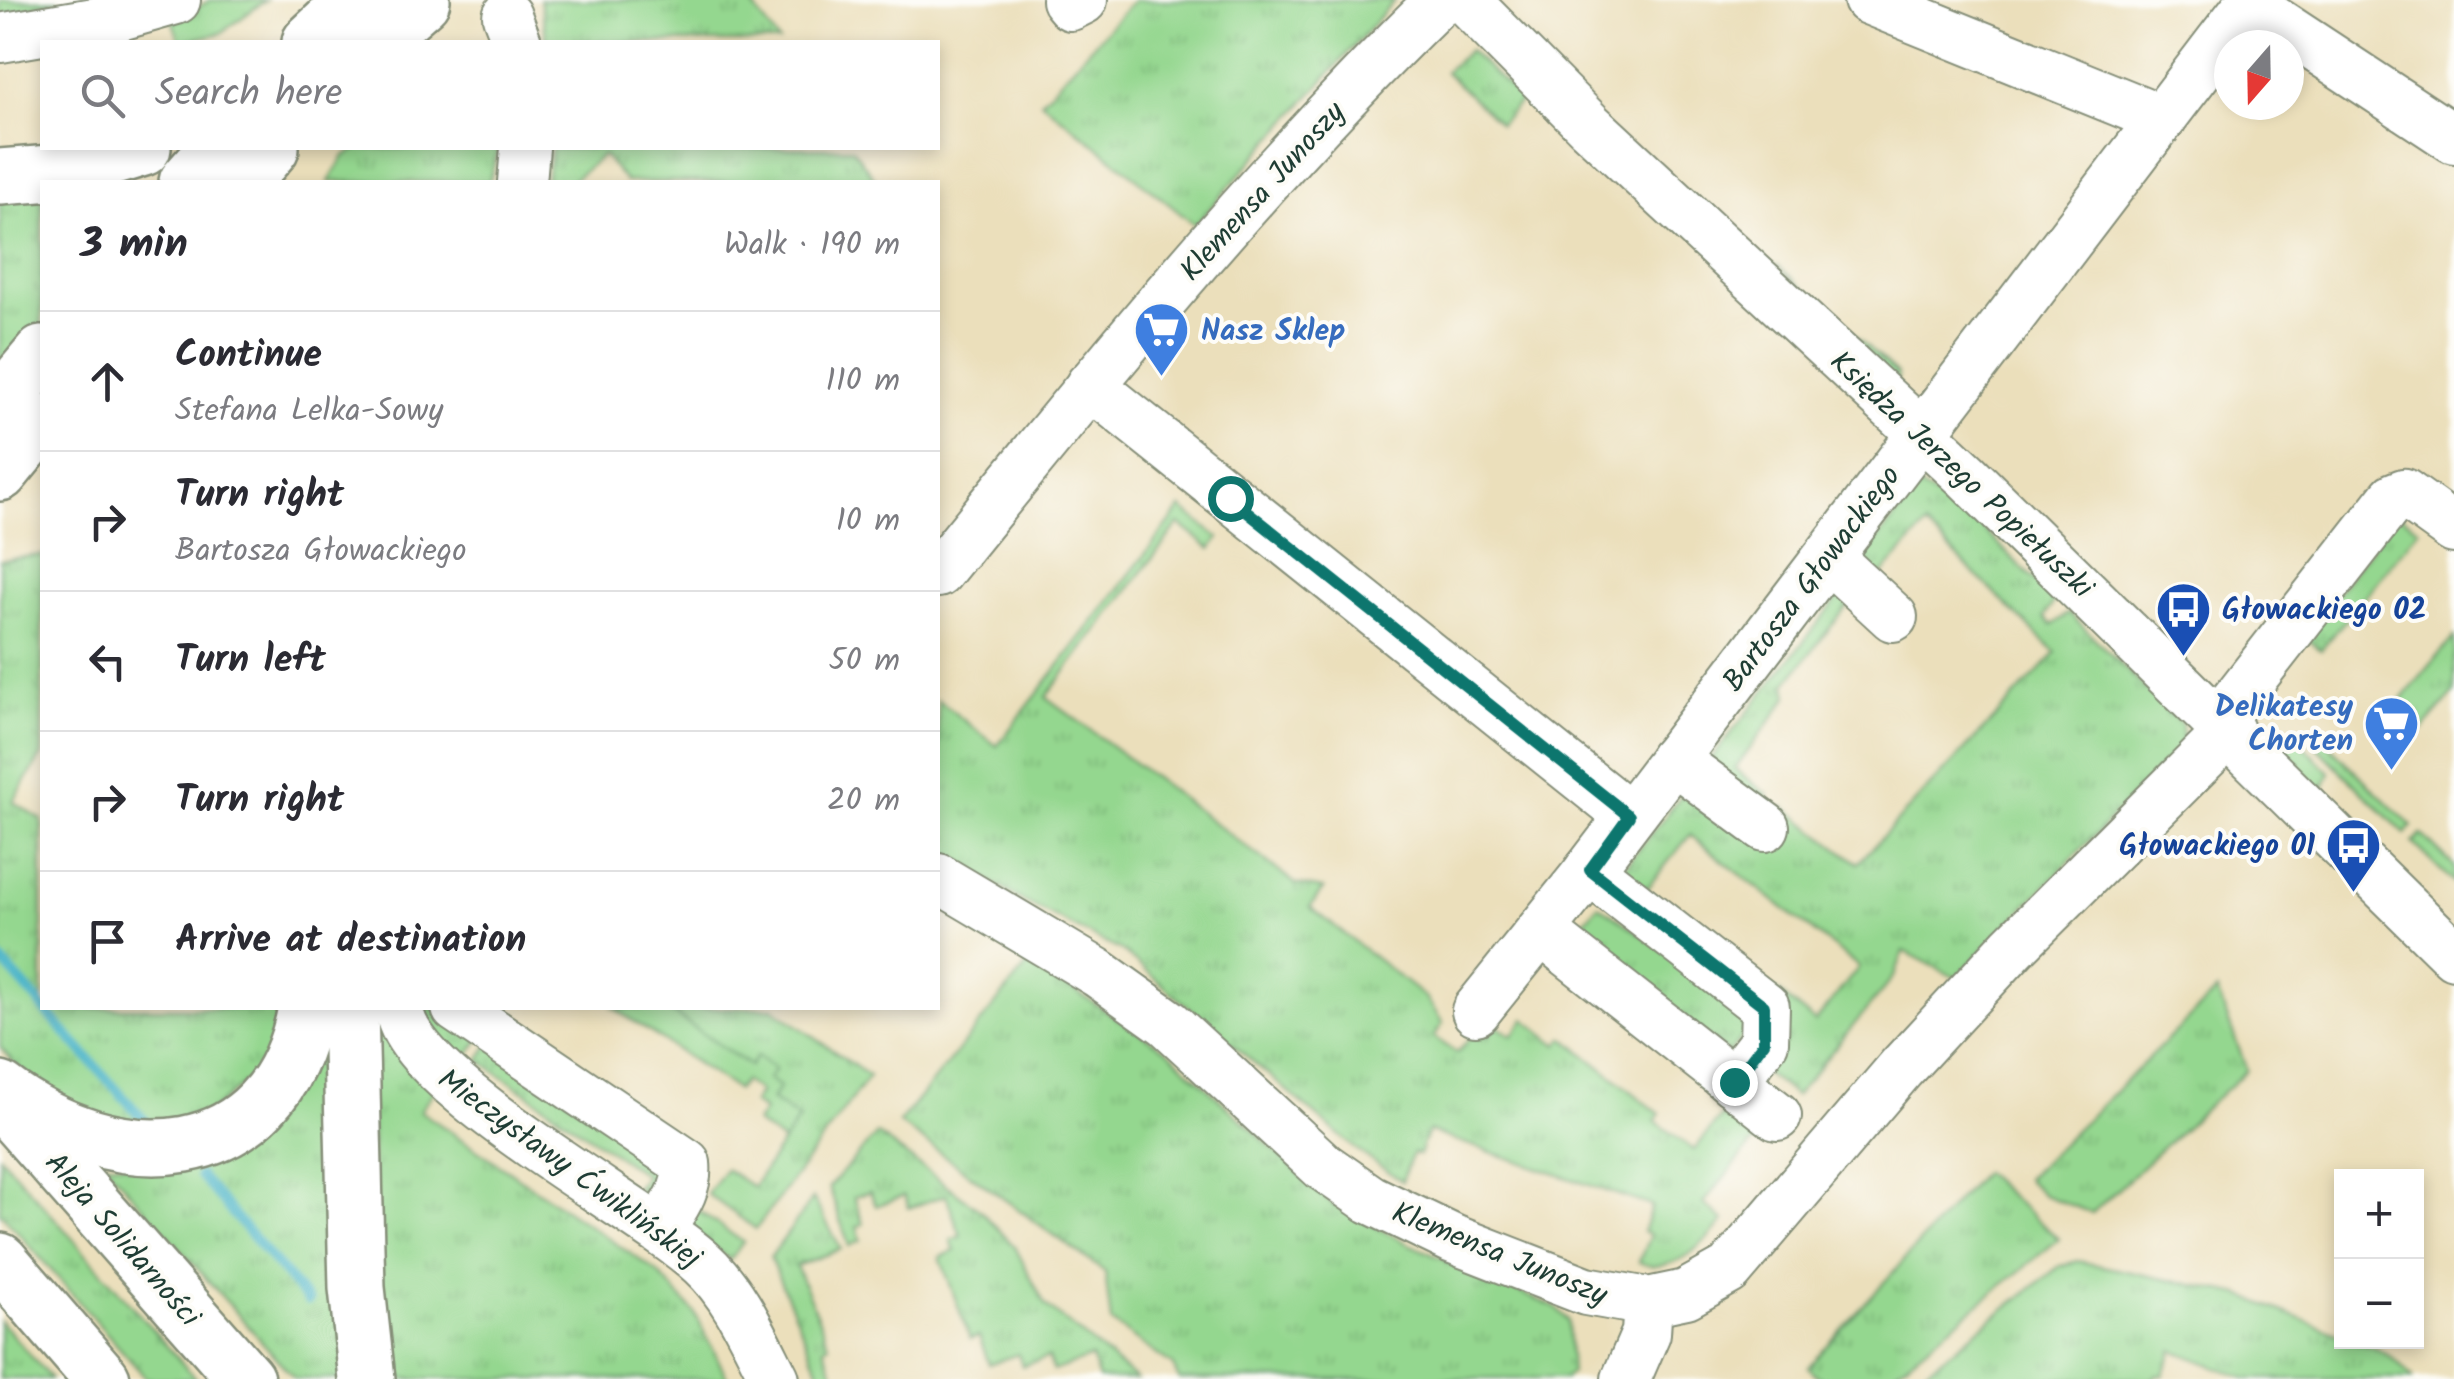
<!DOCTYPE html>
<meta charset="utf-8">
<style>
body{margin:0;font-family:Kalam,sans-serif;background:#f2f2f3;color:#2b2b33}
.controls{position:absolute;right:30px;bottom:30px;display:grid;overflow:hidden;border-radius:0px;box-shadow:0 5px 15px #0003}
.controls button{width:90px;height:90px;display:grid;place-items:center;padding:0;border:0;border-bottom:2px solid #e1e1e2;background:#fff;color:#2b2b33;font:50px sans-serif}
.compass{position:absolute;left:2214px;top:30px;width:90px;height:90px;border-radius:50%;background:#fff;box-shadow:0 5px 15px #0003;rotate:200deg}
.stop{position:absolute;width:30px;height:30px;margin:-22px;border:8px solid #0f766e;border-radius:50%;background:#fff}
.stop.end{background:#0f766e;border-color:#fff;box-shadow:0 2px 10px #0008}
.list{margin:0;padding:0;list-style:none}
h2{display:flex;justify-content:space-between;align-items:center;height:130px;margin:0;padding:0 40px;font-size:42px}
h2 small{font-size:32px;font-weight:400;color:#7c7c81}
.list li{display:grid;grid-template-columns:65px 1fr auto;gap:30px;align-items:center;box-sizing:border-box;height:140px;padding:0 40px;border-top:2px solid #e1e1e2}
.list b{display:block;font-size:38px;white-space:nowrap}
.list p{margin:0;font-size:32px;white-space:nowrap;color:#7c7c81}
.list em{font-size:32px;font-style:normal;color:#7c7c81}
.icon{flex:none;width:55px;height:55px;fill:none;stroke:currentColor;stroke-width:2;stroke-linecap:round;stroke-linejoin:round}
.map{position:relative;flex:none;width:2454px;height:1379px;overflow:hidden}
.search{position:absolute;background:#fff;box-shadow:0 5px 15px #0003;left:40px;top:40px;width:900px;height:110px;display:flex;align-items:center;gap:25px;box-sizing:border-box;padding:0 35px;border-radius:0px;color:#7c7c81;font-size:38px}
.panel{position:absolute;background:#fff;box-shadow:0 5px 15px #0003;left:40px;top:180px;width:900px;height:830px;border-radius:0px}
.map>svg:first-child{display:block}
.grass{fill:url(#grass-tufts);stroke:#5a8a62;stroke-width:2.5}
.garden{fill:#94d78f;stroke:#5a8a62;stroke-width:2.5}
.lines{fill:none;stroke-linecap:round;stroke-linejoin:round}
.stream{stroke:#49b4c7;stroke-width:10}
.minor-casing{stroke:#858e78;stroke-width:52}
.major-casing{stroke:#858e78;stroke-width:60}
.minor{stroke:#fff;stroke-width:48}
.major{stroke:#fff;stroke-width:55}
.route{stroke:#0f766e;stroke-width:12}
.labels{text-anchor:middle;stroke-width:8;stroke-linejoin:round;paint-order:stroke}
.street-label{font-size:30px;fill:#1f3d34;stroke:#fdfcf7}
.shop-label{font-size:30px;font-weight:bold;fill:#366cbe;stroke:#fdfcf7;text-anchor:start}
.transit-label{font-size:30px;font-weight:bold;fill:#164399;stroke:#fdfcf7;text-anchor:start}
</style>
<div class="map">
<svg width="2454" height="1379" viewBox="0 0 2454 1379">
<defs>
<pattern id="grass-tufts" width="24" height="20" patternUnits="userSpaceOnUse" patternTransform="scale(2.5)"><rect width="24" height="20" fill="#94d78f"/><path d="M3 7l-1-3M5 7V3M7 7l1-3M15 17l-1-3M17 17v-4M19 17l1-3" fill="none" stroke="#7fb97c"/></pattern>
</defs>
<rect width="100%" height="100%" fill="#fdfcf7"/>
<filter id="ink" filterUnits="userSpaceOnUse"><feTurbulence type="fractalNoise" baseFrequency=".01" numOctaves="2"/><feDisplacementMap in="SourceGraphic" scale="20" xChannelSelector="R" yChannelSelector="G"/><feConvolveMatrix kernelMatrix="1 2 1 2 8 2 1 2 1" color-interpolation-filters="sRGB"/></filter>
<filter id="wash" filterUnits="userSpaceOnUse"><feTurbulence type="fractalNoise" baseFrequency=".0048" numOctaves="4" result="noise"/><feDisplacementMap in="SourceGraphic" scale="40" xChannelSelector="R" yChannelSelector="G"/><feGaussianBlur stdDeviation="2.25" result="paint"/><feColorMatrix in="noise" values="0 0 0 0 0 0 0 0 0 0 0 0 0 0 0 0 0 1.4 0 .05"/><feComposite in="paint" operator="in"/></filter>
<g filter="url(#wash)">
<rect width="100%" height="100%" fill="#ebdfbb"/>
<!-- grass -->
<g class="grass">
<polygon points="0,0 59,0 0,17"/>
<polygon points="210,0 266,0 221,33 180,42 173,22"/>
<polygon points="540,0 749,0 779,42 547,42"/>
<polygon points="1134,0 1395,0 1195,225 1041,101"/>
<polygon points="1469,50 1522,100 1500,124 1445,72"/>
<polygon points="360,148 499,148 489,182 329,182 344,156"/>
<polygon points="552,148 852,148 877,182 626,182 603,155 570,182 545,182"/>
<polygon points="42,192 42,323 0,374 0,193"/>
<polygon points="1776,264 1897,374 1898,378 1893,383"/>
<polygon points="1920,487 1936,497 1945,491 2055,601 2044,617 2052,625 2069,613 2182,725 2183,744 1956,978 1904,951 1895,975 1795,1096 1755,1065 1778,992 1815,1022 1859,967 1690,835 1646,889 1622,871 1846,588 1855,596 1786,684 1788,697 1735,769 1768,795 1765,800 1780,811 1784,807 1858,863 2056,653 1926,526 1875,582 1857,564"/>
<path d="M1181 508 1219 538 1211 549 1179 524 1046 697 1296 884 1323 889 1310 907 1426 998 1443 1023 1434 1037 1457 1053 1478 1028 1488 1036 1497 1025 1512 1036 1525 1019 1558 1045 1564 1038 1660 1114 1655 1121 1694 1150 1728 1108 1761 1133 1703 1203 1724 1221C1706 1242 1671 1278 1639 1262L1650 1235 1643 1232 1652 1206 1428 1131 1419 1155 1413 1153 1402 1181 1358 1151 1125 953 1021 900 938 848V700L997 746Z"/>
<polygon points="2397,513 2419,529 2321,650 2305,637"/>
<polygon points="42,555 42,755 13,802 42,820 42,1008 289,1008 271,1060 192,1127 81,1119 19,1069 0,1047 0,560"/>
<polygon points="2454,637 2454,693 2422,730 2403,728 2397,718 2399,703"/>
<polygon points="2253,732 2292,734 2330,772 2320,798"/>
<polygon points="2309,739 2324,741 2412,826 2405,834"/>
<polygon points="2421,834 2454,866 2454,883 2413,843"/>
<polygon points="1599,905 1757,1016 1729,1054 1580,937 1584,921"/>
<polygon points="1030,962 1168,1051 1331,1203 1411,1245 1556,1308 1568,1320 1571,1373 1565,1379 1179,1379 1173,1366 1111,1322 1105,1272 899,1123"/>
<polygon points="2217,991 2247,1070 2092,1213 2043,1195 2026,1179"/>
<polygon points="323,1008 348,1379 295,1379 104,1163 168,1166"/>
<polygon points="366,1008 381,1008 436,1088 420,1111 656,1271 694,1312 728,1379 382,1379"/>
<polygon points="413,1008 438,1008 481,1037 460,1068"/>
<polygon points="614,1008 773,1008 869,1076 756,1229 707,1194 725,1169 753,1187 783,1142 756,1123 764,1111 753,1103 760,1092 744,1081 737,1090"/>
<polygon points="490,1043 667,1168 655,1199 636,1189 645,1175 479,1060"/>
<polygon points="877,1134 980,1210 1015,1247 1045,1305 1136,1379 1099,1379 1091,1357 1053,1371 1048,1357 1022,1366 1018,1354 989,1364 979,1336 970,1339 940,1257 955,1251 951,1240 961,1236 946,1195 909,1208 904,1196 876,1206 870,1192 854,1197 863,1224 857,1227 861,1240 849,1246 829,1187"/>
<polygon points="0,1156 196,1379 147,1379 0,1212"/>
<polygon points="1983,1172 2059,1239 1886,1379 1821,1379 1808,1367"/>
<polygon points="813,1198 841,1249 796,1266 829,1344 824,1347 836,1379 823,1379 770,1258"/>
<polygon points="687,1203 743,1242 730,1260 688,1228"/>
<path d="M2078 1261 2241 1295 2341 1335 2342 1342C2372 1342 2395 1355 2412 1379H2247L2173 1350 2163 1376 2156 1374 2154 1379H1915L2060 1266Z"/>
<polygon points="0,1321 51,1379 0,1379"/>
</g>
<!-- garden -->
<polygon class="garden" points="614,1008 665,1008 750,1066 757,1056 775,1069 768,1079 780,1087 771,1100 799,1119 783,1142 756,1123 764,1111 753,1103 760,1092 744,1081 737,1090"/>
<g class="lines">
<!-- stream -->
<g class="stream">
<polyline points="0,959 42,1006"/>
<polyline points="43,1008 145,1121"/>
<polyline points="200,1176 308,1301"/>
</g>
</g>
</g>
<g filter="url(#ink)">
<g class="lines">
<defs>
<g id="minor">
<polyline points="1066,0 1071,6 1083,0"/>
<polyline points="1465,0 1589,125 1966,475 2454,955"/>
<polyline points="1868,0 2162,119"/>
<polyline points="2249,4 2454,139"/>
<polyline points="507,16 517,42"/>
<polyline points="0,38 106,20 176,0"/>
<polyline points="522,182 525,148"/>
<polyline points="1090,385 1629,816"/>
<polyline points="1829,558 1893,617"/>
<path d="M938 573C1097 376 1258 177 1440 0"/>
<polyline points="2219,721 2394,497 2404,493 2454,529"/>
<polyline points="1673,759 1765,827"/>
<polyline points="1589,870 1765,1007 1764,1042 1733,1082"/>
<polyline points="938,878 1098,973 1168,1023 1324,1167 1370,1199 1453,1239 1586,1291 1648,1302 1686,1294 1729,1270 1901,1068 2013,947 2230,731"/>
<polyline points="1541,931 1777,1116"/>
<path d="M399 1008C403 1081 642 1208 702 1263 735 1293 755 1340 775 1379"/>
<path d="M456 1008 686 1163C689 1189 674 1207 660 1229"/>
<polyline points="1476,1011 1583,878 2252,0"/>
<polyline points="1626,1379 1646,1333 1648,1302"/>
</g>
<g id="major">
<polyline points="310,42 355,0"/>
<polyline points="374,42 422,0"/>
<polyline points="0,177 65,172 143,148"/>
<polyline points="187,182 217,148"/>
<polyline points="242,182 271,148"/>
<polyline points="0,404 42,354"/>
<polyline points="0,473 42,422"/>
<polyline points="350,1008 357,1288 367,1379"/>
<path d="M0 1090C115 1177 275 1175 306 1008"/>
<polyline points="10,1111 246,1379"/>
<polyline points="0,1261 102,1379"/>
</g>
</defs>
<!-- minor casing -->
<use href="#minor" class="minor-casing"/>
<!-- major casing -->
<use href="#major" class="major-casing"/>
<!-- minor -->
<use href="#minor" class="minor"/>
<!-- major -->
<use href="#major" class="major"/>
</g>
</g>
<g class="lines" filter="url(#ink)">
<!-- route -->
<polyline class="route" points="1230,498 1629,816 1590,870 1764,1006 1764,1042 1734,1082"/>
</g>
<!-- icons -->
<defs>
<symbol id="supermarket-pin" viewBox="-11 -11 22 30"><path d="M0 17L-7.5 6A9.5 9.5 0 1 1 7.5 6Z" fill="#3f7fe0" stroke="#fdfcf7"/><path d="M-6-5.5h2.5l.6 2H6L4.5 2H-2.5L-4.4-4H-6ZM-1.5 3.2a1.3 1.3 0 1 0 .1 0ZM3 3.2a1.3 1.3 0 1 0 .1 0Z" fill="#fff"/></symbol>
<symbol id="bus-pin" viewBox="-11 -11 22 30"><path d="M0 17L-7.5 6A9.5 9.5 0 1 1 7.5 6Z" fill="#1a4fb4" stroke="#fdfcf7"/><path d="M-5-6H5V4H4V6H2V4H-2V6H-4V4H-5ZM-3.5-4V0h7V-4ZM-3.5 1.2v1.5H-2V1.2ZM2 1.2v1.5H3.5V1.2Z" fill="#fff"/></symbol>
</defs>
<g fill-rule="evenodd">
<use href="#supermarket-pin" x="1130" y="298" width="63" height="86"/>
<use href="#bus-pin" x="2152" y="578" width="63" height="86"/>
<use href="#supermarket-pin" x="2360" y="692" width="63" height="86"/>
<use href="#bus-pin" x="2322" y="814" width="63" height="86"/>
</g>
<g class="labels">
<!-- street labels -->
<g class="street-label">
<text transform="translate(1262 191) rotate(-48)" y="10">Klemensa Junoszy</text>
<text transform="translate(1962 474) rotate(43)" y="10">Księdza Jerzego Popiełuszki</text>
<text transform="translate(1811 578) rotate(-53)" y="10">Bartosza Głowackiego</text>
<text transform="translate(570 1168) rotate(36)" y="10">Mieczysławy Ćwiklińskiej</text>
<text transform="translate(123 1239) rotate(49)" y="10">Aleja Solidarności</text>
<text transform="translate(1500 1253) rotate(22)" y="10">Klemensa Junoszy</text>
</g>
<!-- shop labels -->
<g class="shop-label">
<text x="1201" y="340">Nasz Sklep</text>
<text x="2353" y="716" text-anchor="end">Delikatesy<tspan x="2353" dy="34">Chorten</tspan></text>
</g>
<!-- transit labels -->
<g class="transit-label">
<text x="2222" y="619">Głowackiego 02</text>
<text x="2315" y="855" text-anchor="end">Głowackiego 01</text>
</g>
</g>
</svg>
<div class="controls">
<button>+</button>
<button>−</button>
</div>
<svg class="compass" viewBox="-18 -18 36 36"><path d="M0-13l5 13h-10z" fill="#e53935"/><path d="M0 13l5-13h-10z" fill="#7c7c81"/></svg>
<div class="stop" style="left:1230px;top:498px"></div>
<div class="stop end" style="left:1734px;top:1082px"></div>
<div class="search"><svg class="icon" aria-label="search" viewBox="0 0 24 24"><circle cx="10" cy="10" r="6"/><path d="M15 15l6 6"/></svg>Search here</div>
<section class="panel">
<h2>3 min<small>Walk · 190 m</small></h2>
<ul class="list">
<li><svg class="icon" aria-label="ahead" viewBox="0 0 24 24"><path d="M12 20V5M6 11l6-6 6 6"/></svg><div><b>Continue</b><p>Stefana Lelka-Sowy</p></div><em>110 m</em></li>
<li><svg class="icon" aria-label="right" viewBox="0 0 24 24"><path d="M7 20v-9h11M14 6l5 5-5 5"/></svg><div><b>Turn right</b><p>Bartosza Głowackiego</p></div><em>10 m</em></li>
<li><svg class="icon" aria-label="left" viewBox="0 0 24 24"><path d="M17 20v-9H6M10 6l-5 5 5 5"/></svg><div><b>Turn left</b></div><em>50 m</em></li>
<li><svg class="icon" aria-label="right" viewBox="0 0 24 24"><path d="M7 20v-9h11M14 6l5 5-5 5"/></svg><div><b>Turn right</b></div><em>20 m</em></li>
<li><svg class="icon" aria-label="arrive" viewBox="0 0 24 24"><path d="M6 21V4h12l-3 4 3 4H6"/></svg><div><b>Arrive at destination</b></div></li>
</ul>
</section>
</div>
